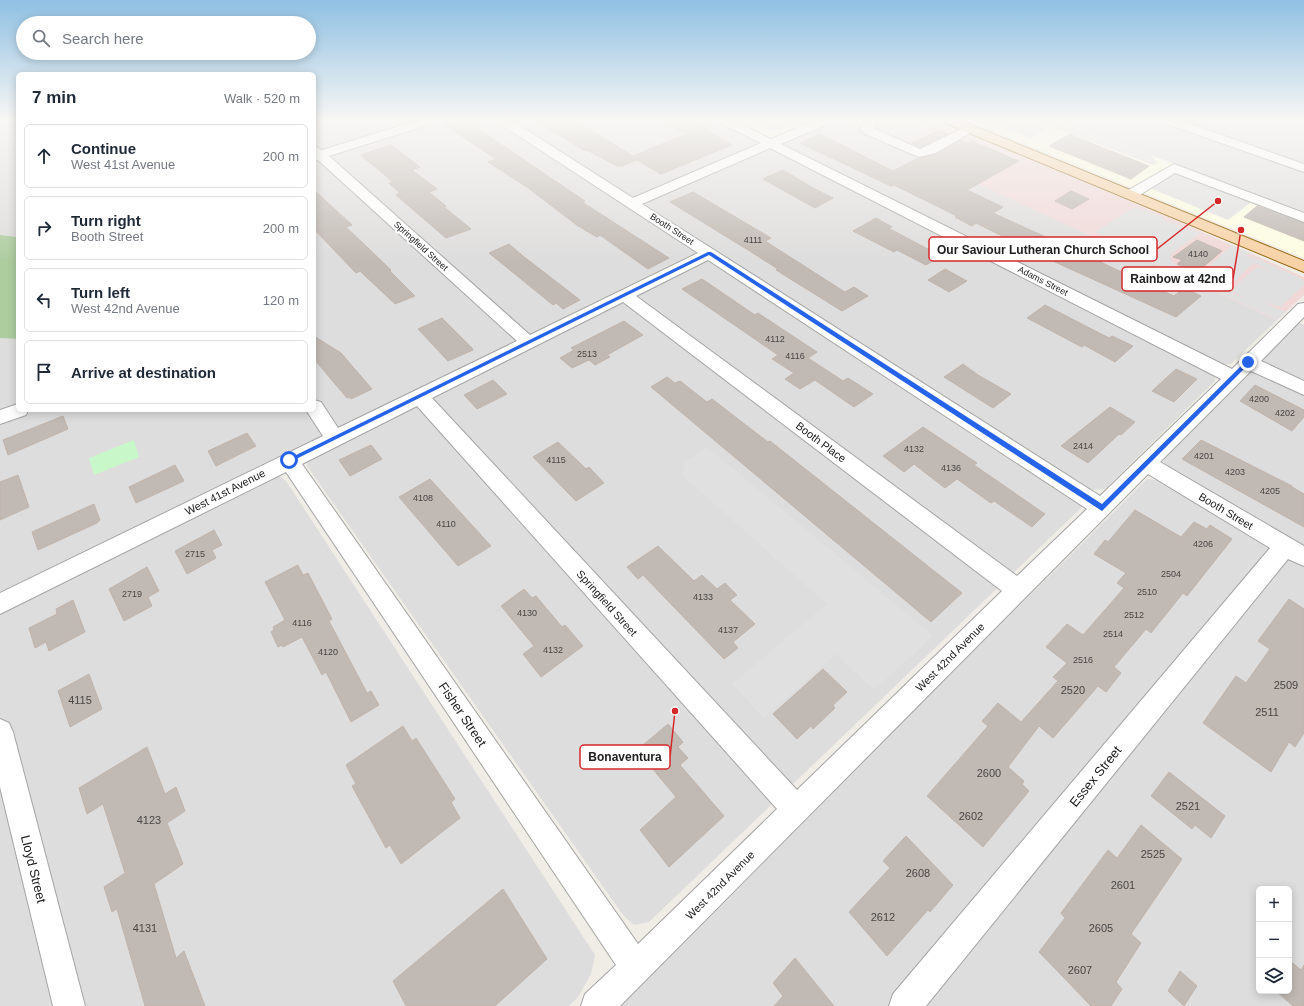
<!DOCTYPE html>
<meta charset="utf-8">
<style>
body{margin:0;font-family:Helvetica,sans-serif;background:#f2f2f3;color:#1f2937}
.controls{position:absolute;right:12px;bottom:12px;display:grid;overflow:hidden;border-radius:6px;box-shadow:0 2px 10px #0003}
.controls button{width:36px;height:36px;display:grid;place-items:center;padding:0;border:0;border-bottom:1px solid #e0e1e3;background:#fff;color:#1f2937;font:20px sans-serif}
.stop{position:absolute;width:12px;height:12px;margin:-9px;border:3px solid #2563eb;border-radius:50%;background:#fff}
.stop.end{background:#2563eb;border-color:#fff;box-shadow:0 1px 4px #0008}
.list{margin:0;padding:0;list-style:none}
h2{display:flex;justify-content:space-between;align-items:center;height:52px;margin:0;padding:0 16px;font-size:17px}
h2 small{font-size:13px;font-weight:400;color:#747a83}
.list li{display:grid;grid-template-columns:26px 1fr auto;gap:12px;align-items:center;box-sizing:border-box;height:64px;margin:0 8px 8px;padding:0 8px;border:1px solid #e0e1e3;border-radius:6px}
.list b{display:block;font-size:15px;white-space:nowrap}
.list p{margin:0;font-size:13px;white-space:nowrap;color:#747a83}
.list em{font-size:13px;font-style:normal;color:#747a83}
.icon{flex:none;width:22px;height:22px;fill:none;stroke:currentColor;stroke-width:2;stroke-linecap:round;stroke-linejoin:round}
.map{position:relative;flex:none;width:1304px;height:1006px;overflow:hidden}
.search{position:absolute;background:#fff;box-shadow:0 2px 10px #0003;left:16px;top:16px;width:300px;height:44px;display:flex;align-items:center;gap:10px;box-sizing:border-box;padding:0 14px;border-radius:22px;color:#747a83;font-size:15px}
.panel{position:absolute;background:#fff;box-shadow:0 2px 10px #0003;left:16px;top:72px;width:300px;height:340px;border-radius:6px}
.map>svg:first-child{display:block}
.residential{fill:#dedddd;fill-rule:evenodd}
.commercial{fill:#f0d8d8}
.education{fill:#fdfde3}
.forest{fill:#adcd9f}
.park{fill:#c8f7ca}
.parking{fill:#e0e0e0;fill-rule:evenodd}
.building{fill:#c1b9b4;stroke:#c1b4aa}
.lines{fill:none;stroke-linecap:round;stroke-linejoin:round}
.minor-casing{stroke:#a4a4a4;stroke-width:2}
.major-casing{stroke:#946209;stroke-width:2}
.minor{fill:#fff;fill-rule:evenodd}
.major{fill:#f7d2a6;fill-rule:evenodd}
.route{fill:#2563eb}
.labels{text-anchor:middle;stroke-width:4;stroke-linejoin:round;paint-order:stroke}
.far-street-label{font-size:9px;fill:#202020;stroke:#fff}
.number-label{font-size:9px;fill:#484645}
.street-label{font-size:11px;fill:#202020;stroke:#fff}
.near-number-label{font-size:11px;fill:#484645}
.near-street-label{font-size:13px;fill:#202020;stroke:#fff}
.leader{fill:none;stroke:#d62828;stroke-width:1.5}
.callout-dot{fill:#d62828;stroke:#fff;stroke-width:1.5}
.callout{fill:#fff;stroke:#d62828;stroke-width:1.5}
.callout-label{font-size:12px;text-anchor:middle;font-weight:bold;fill:#202020}
</style>
<div class="map">
<svg width="1304" height="1006" viewBox="0 0 1304 1006">
<rect width="100%" height="100%" fill="#f0ede7"/>
<!-- residential -->
<g class="residential">
<polygon points="0,120 18,120 18,237 0,235"/>
<polygon points="314,120 494,120 696,250 694,254 0,594 0,338 18,339 18,410 314,410"/>
<polygon points="510,120 717,120 760,142 760,144 640,196 633,197 627,195"/>
<polygon points="833,120 841,120 1277,320 1231,364 1220,364 782,144 784,141"/>
<polygon points="1058,120 1304,120 1304,214 1172,163"/>
<polygon points="770,148 776,149 1214,375 1215,381 1105,489 1091,490 644,207 645,203 647,201"/>
<polygon points="704,260 710,260 1083,506 649,922 634,925 623,915 307,466 308,459"/>
<polygon points="1298,322 1304,325 1304,384 1263,363 1261,361"/>
<polygon points="1255,373 1304,394 1304,551 1163,466 1164,459 1250,374"/>
<polygon points="278,475 286,481 595,955 591,974 578,997 569,1006 0,1006 0,611"/>
<path d="M1147 479 1157 480 1166 484 1304 566V1006H616ZM1259 889H1289V991H1259Z"/>
</g>
<!-- commercial -->
<polygon class="commercial" points="841,120 935,120 1184,224 1304,277 1304,295 1277,320 1034,210"/>
<!-- education -->
<g class="education">
<polygon points="733,120 818,120 772,138"/>
<polygon points="967,120 1058,120 1304,214 1304,258"/>
</g>
<!-- forest -->
<polygon class="forest" points="0,235 18,237 18,339 0,338"/>
<!-- park -->
<polygon class="park" points="134,440 139,457 94,475 89,458"/>
<!-- parking -->
<g class="parking">
<polygon points="752,120 806,120 779,131 775,129 771,131 758,126 757,123"/>
<polygon points="857,120 916,120 935,128 904,144 872,130 866,121"/>
<polygon points="1019,120 1058,120 1151,155 1157,163 1153,165 1050,126 1040,126 1046,130 1031,138 1004,128"/>
<polygon points="1176,170 1254,200 1228,220 1152,189"/>
<path d="M1134 207 1161 216V218L1182 227 1202 233 1195 236 1170 255 1172 256 1170 258 1172 262 1176 265 1191 271H1202L1231 247 1229 244 1254 255 1246 254 1247 257 1258 259 1298 277 1304 281V285L1280 307 1265 302 1282 311H1287L1276 321 1274 318 1106 242 1109 239 1095 232ZM1254 263 1271 271 1257 267 1231 290 1242 297 1225 290Z"/>
<polygon points="707,447 933,636 874,690 836,654 764,718 732,684 827,604 683,476 684,463"/>
</g>
<!-- building -->
<g class="building">
<polygon points="462,120 465,120 585,201 582,202 669,258 648,269 600,235 597,237 578,226 527,187 488,162 496,159 445,125"/>
<polygon points="535,120 574,120 633,156 686,134 660,120 694,120 710,128 706,130 732,145 661,174 637,160 622,166 617,166 587,150 585,151"/>
<polygon points="939,130 947,134 920,147 912,143"/>
<polygon points="820,134 893,171 918,158 937,154 961,140 969,143 972,141 1019,161 967,190 1003,207 993,213 1072,249 1074,248 1092,256 1090,257 1134,278 1174,296 1184,288 1201,296 1176,317 1044,257 976,223 972,226 955,217 957,216 894,185 891,186 800,143"/>
<polygon points="1070,134 1096,145 1149,166 1131,179 1049,146"/>
<polygon points="391,145 420,167 412,170 437,189 429,192 446,206 444,207 471,229 446,238 396,195 400,193 389,183 393,182 361,155"/>
<polygon points="783,170 815,189 833,198 815,208 763,179"/>
<polygon points="314,190 352,225 346,227 391,270 390,271 415,296 395,304 360,271 356,273 314,229"/>
<polygon points="1071,191 1089,199 1072,209 1055,201"/>
<polygon points="693,192 771,238 765,241 845,292 854,287 868,296 842,311 776,270 778,269 748,250 670,202"/>
<polygon points="1257,206 1304,223 1304,241 1244,217"/>
<polygon points="876,218 892,227 888,228 941,256 926,265 897,250 894,252 853,231"/>
<polygon points="1197,240 1222,251 1196,273 1177,264 1182,260 1173,257"/>
<polygon points="509,244 523,256 580,300 563,309 556,303 553,305 489,253"/>
<polygon points="945,269 967,281 949,292 928,280"/>
<polygon points="702,279 755,315 758,313 817,352 808,358 843,381 848,378 873,394 854,407 815,380 800,389 785,379 794,373 772,359 778,355 682,289"/>
<polygon points="1045,305 1109,338 1112,336 1133,346 1115,362 1084,345 1082,347 1027,318"/>
<polygon points="442,318 472,348 473,350 448,361 418,329"/>
<polygon points="624,321 643,335 607,355 610,357 595,365 589,360 572,368 560,358 574,350 571,348"/>
<polygon points="314,336 341,353 372,389 351,399 349,397 347,398 314,359"/>
<polygon points="963,364 978,375 1011,394 993,408 944,377"/>
<polygon points="1176,369 1197,379 1174,402 1152,391"/>
<polygon points="667,377 675,383 680,381 707,402 712,399 768,442 770,441 962,593 931,622 651,387"/>
<polygon points="493,380 507,394 477,409 464,395"/>
<polygon points="1255,385 1304,410 1304,417 1292,431 1240,401"/>
<polygon points="1110,407 1135,422 1121,435 1119,434 1088,463 1061,446"/>
<polygon points="63,416 68,429 8,455 3,440"/>
<polygon points="923,427 977,463 974,465 1045,514 1032,527 994,501 991,503 957,479 945,488 914,464 904,472 883,456"/>
<polygon points="247,433 256,446 216,466 208,451"/>
<polygon points="1201,440 1292,486 1292,487 1304,494 1304,527 1182,459"/>
<polygon points="558,442 586,469 589,467 604,483 576,501 533,457"/>
<polygon points="371,445 382,459 350,476 339,460"/>
<polygon points="175,465 184,481 136,503 129,487"/>
<polygon points="18,475 29,507 0,520 0,482"/>
<polygon points="430,479 491,546 458,566 399,497"/>
<polygon points="94,504 100,520 97,523 38,550 32,532"/>
<polygon points="1135,510 1181,537 1194,522 1207,529 1210,525 1232,539 1187,596 1183,593 1151,633 1146,629 1114,667 1121,673 1106,692 1098,686 1053,738 1039,726 1008,767 1024,781 1022,784 1029,791 983,847 927,796 988,726 982,721 998,703 1021,722 1058,681 1053,677 1067,663 1046,647 1067,624 1083,635 1124,588 1117,583 1126,573 1094,554 1105,540 1108,542"/>
<polygon points="214,530 222,545 212,550 216,558 187,574 175,551"/>
<polygon points="658,546 694,581 702,575 717,589 725,583 737,595 730,600 755,624 733,642 738,648 724,659 643,575 638,579 627,567"/>
<polygon points="298,565 303,575 308,573 332,619 329,621 367,693 371,691 379,705 351,722 326,672 322,675 302,637 283,647 282,645 278,647 271,632 274,630 273,627 285,620 265,582"/>
<polygon points="147,567 159,591 148,597 152,606 124,621 109,589"/>
<polygon points="524,589 532,598 536,596 562,627 565,625 583,646 541,677 523,654 534,646 501,606"/>
<polygon points="1289,599 1304,609 1304,733 1295,747 1289,742 1271,772 1203,723 1236,676 1246,683 1270,649 1258,641"/>
<polygon points="73,600 85,632 49,651 46,642 35,648 29,628 57,614 56,609"/>
<polygon points="823,669 847,692 833,705 835,708 813,729 811,726 797,739 773,714"/>
<polygon points="89,674 102,709 70,727 58,691"/>
<polygon points="668,724 683,742 678,747 688,758 680,765 724,816 669,867 640,830 676,797 637,750"/>
<polygon points="403,726 412,741 416,738 455,799 451,802 460,818 401,864 390,845 386,848 352,786 356,784 346,765"/>
<polygon points="147,747 165,794 176,787 185,811 167,823 183,864 154,884 176,958 184,951 205,1006 145,1006 117,909 112,912 104,887 125,873 103,804 87,814 79,788"/>
<polygon points="1169,772 1225,816 1211,838 1195,825 1192,829 1151,796"/>
<polygon points="1141,825 1182,859 1131,934 1141,943 1116,982 1122,989 1111,1006 1091,1006 1039,952 1065,918 1061,913 1108,850 1117,858"/>
<polygon points="906,836 953,885 930,912 928,910 887,956 849,912 890,868 883,861"/>
<polygon points="503,889 547,959 495,1006 406,1006 393,981"/>
<polygon points="795,958 834,1006 774,1006 783,996 773,983"/>
<polygon points="1289,960 1301,970 1304,965 1304,1006 1293,1006 1276,991 1289,991"/>
<polygon points="1180,971 1197,986 1184,1006 1168,991"/>
</g>
<g class="lines">
<defs>
<g id="minor">
<path d="M419 120H436L434 123 329 156 530 335 698 253 499 123 497 120H511L633 198 761 143 720 123 718 120H733L771 139 816 120H832L830 123 781 144 1232 369 1298 304 1304 303V317L1261 361 1304 381V395L1251 371 1160 462 1304 546V566L1288 559 926 1006H889L893 994 1270 548 1148 474 620 1006H581L585 994 616 965 286 472 0 614V593L323 436 306 410H314V400L321 402 338 428 517 341 318 160 314 161V146L322 150ZM770 148 1221 379 1100 496 642 204ZM708 260 1087 509 1017 576 636 296ZM623 302 1002 591 797 790 432 398ZM417 406 777 809 638 944 302 464Z"/>
<polygon points="867,120 875,120 877,123 873,128 920,149 967,126 971,125 977,129 936,153 919,157 865,134 860,128"/>
<polygon points="1162,120 1179,120 1304,164 1304,172 1164,123"/>
<polygon points="1174,164 1304,213 1304,222 1175,173 1135,198 1125,198 1123,195 1125,192"/>
<polygon points="18,404 18,410 28,410 26,415 0,424 0,410"/>
<polygon points="0,719 9,723 13,732 85,1006 53,1006 0,787"/>
</g>
<polygon id="major" points="943,120 959,120 1304,261 1304,272 945,123"/>
</defs>
<!-- minor casing -->
<use href="#minor" class="minor-casing"/>
<!-- major casing -->
<use href="#major" class="major-casing"/>
<!-- minor -->
<use href="#minor" class="minor"/>
<!-- major -->
<use href="#major" class="major"/>
</g>
<!-- sky -->
<linearGradient id="sky" x2="0" y2="1"><stop stop-color="#8fc0e3"/><stop offset="0.46" stop-color="#f8f7f4"/><stop offset="1" stop-color="#f8f7f4" stop-opacity="0"/></linearGradient>
<rect width="1304" height="261" fill="url(#sky)"/>
<!-- route -->
<polygon class="route" points="708,252 711,252 1102,504 1246,361 1251,362 1102,511 709,255 292,461 286,460"/>
<g class="labels">
<!-- far-street labels -->
<g class="far-street-label">
<text transform="translate(672 229) rotate(33)" y="3">Booth Street</text>
<text transform="translate(421 246) rotate(42)" y="3">Springfield Street</text>
<text transform="translate(1043 281) rotate(27)" y="3">Adams Street</text>
</g>
<!-- number labels -->
<g class="number-label">
<text x="753" y="243">4111</text>
<text x="1198" y="257">4140</text>
<text x="775" y="342">4112</text>
<text x="587" y="357">2513</text>
<text x="795" y="359">4116</text>
<text x="1259" y="402">4200</text>
<text x="1285" y="416">4202</text>
<text x="1083" y="449">2414</text>
<text x="914" y="452">4132</text>
<text x="1204" y="459">4201</text>
<text x="556" y="463">4115</text>
<text x="951" y="471">4136</text>
<text x="1235" y="475">4203</text>
<text x="1270" y="494">4205</text>
<text x="423" y="501">4108</text>
<text x="446" y="527">4110</text>
<text x="1203" y="547">4206</text>
<text x="195" y="557">2715</text>
<text x="1171" y="577">2504</text>
<text x="1147" y="595">2510</text>
<text x="132" y="597">2719</text>
<text x="703" y="600">4133</text>
<text x="527" y="616">4130</text>
<text x="1134" y="618">2512</text>
<text x="302" y="626">4116</text>
<text x="728" y="633">4137</text>
<text x="1113" y="637">2514</text>
<text x="553" y="653">4132</text>
<text x="328" y="655">4120</text>
<text x="1083" y="663">2516</text>
</g>
<!-- street labels -->
<g class="street-label">
<text transform="translate(821 442) rotate(37)" y="4">Booth Place</text>
<text transform="translate(225 492) rotate(-27)" y="4">West 41st Avenue</text>
<text transform="translate(1226 511) rotate(31)" y="4">Booth Street</text>
<text transform="translate(607 603) rotate(48)" y="4">Springfield Street</text>
<text transform="translate(950 657) rotate(-45)" y="4">West 42nd Avenue</text>
<text transform="translate(720 885) rotate(-45)" y="4">West 42nd Avenue</text>
</g>
<!-- near-number labels -->
<g class="near-number-label">
<text x="1286" y="689">2509</text>
<text x="1073" y="694">2520</text>
<text x="80" y="704">4115</text>
<text x="1267" y="716">2511</text>
<text x="989" y="777">2600</text>
<text x="1188" y="810">2521</text>
<text x="971" y="820">2602</text>
<text x="149" y="824">4123</text>
<text x="1153" y="858">2525</text>
<text x="918" y="877">2608</text>
<text x="1123" y="889">2601</text>
<text x="883" y="921">2612</text>
<text x="145" y="932">4131</text>
<text x="1101" y="932">2605</text>
<text x="1080" y="974">2607</text>
</g>
<!-- near-street labels -->
<g class="near-street-label">
<text transform="translate(463 714) rotate(56)" y="5">Fisher Street</text>
<text transform="translate(1095 776) rotate(-51)" y="5">Essex Street</text>
<text transform="translate(34 869) rotate(76)" y="5">Lloyd Street</text>
</g>
</g>
<!-- callouts -->
<path class="leader" d="M1218 201L1157 249M1241 230L1233 279M675 711L670 757"/>
<g class="callout-dot">
<circle cx="1218" cy="201" r="4"/>
<circle cx="1241" cy="230" r="4"/>
<circle cx="675" cy="711" r="4"/>
</g>
<g class="callout">
<rect x="929" y="237" width="228" height="24" rx="4"/>
<rect x="1122" y="267" width="111" height="24" rx="4"/>
<rect x="580" y="745" width="90" height="24" rx="4"/>
</g>
<g class="callout-label">
<text x="1043" y="254">Our Saviour Lutheran Church School</text>
<text x="1178" y="283">Rainbow at 42nd</text>
<text x="625" y="761">Bonaventura</text>
</g>
</svg>
<div class="controls">
<button>+</button>
<button>−</button>
<button><svg class="icon" aria-label="layers" viewBox="0 0 24 24"><path d="M12 4l9 5-9 5-9-5zM3 14l9 5 9-5"/></svg></button>
</div>
<div class="stop" style="left:289px;top:460px"></div>
<div class="stop end" style="left:1248px;top:362px"></div>
<div class="search"><svg class="icon" aria-label="search" viewBox="0 0 24 24"><circle cx="10" cy="10" r="6"/><path d="M15 15l6 6"/></svg>Search here</div>
<section class="panel">
<h2>7 min<small>Walk · 520 m</small></h2>
<ul class="list">
<li><svg class="icon" aria-label="ahead" viewBox="0 0 24 24"><path d="M12 20V5M6 11l6-6 6 6"/></svg><div><b>Continue</b><p>West 41st Avenue</p></div><em>200 m</em></li>
<li><svg class="icon" aria-label="right" viewBox="0 0 24 24"><path d="M7 20v-9h11M14 6l5 5-5 5"/></svg><div><b>Turn right</b><p>Booth Street</p></div><em>200 m</em></li>
<li><svg class="icon" aria-label="left" viewBox="0 0 24 24"><path d="M17 20v-9H6M10 6l-5 5 5 5"/></svg><div><b>Turn left</b><p>West 42nd Avenue</p></div><em>120 m</em></li>
<li><svg class="icon" aria-label="arrive" viewBox="0 0 24 24"><path d="M6 21V4h12l-3 4 3 4H6"/></svg><div><b>Arrive at destination</b></div></li>
</ul>
</section>
</div>
